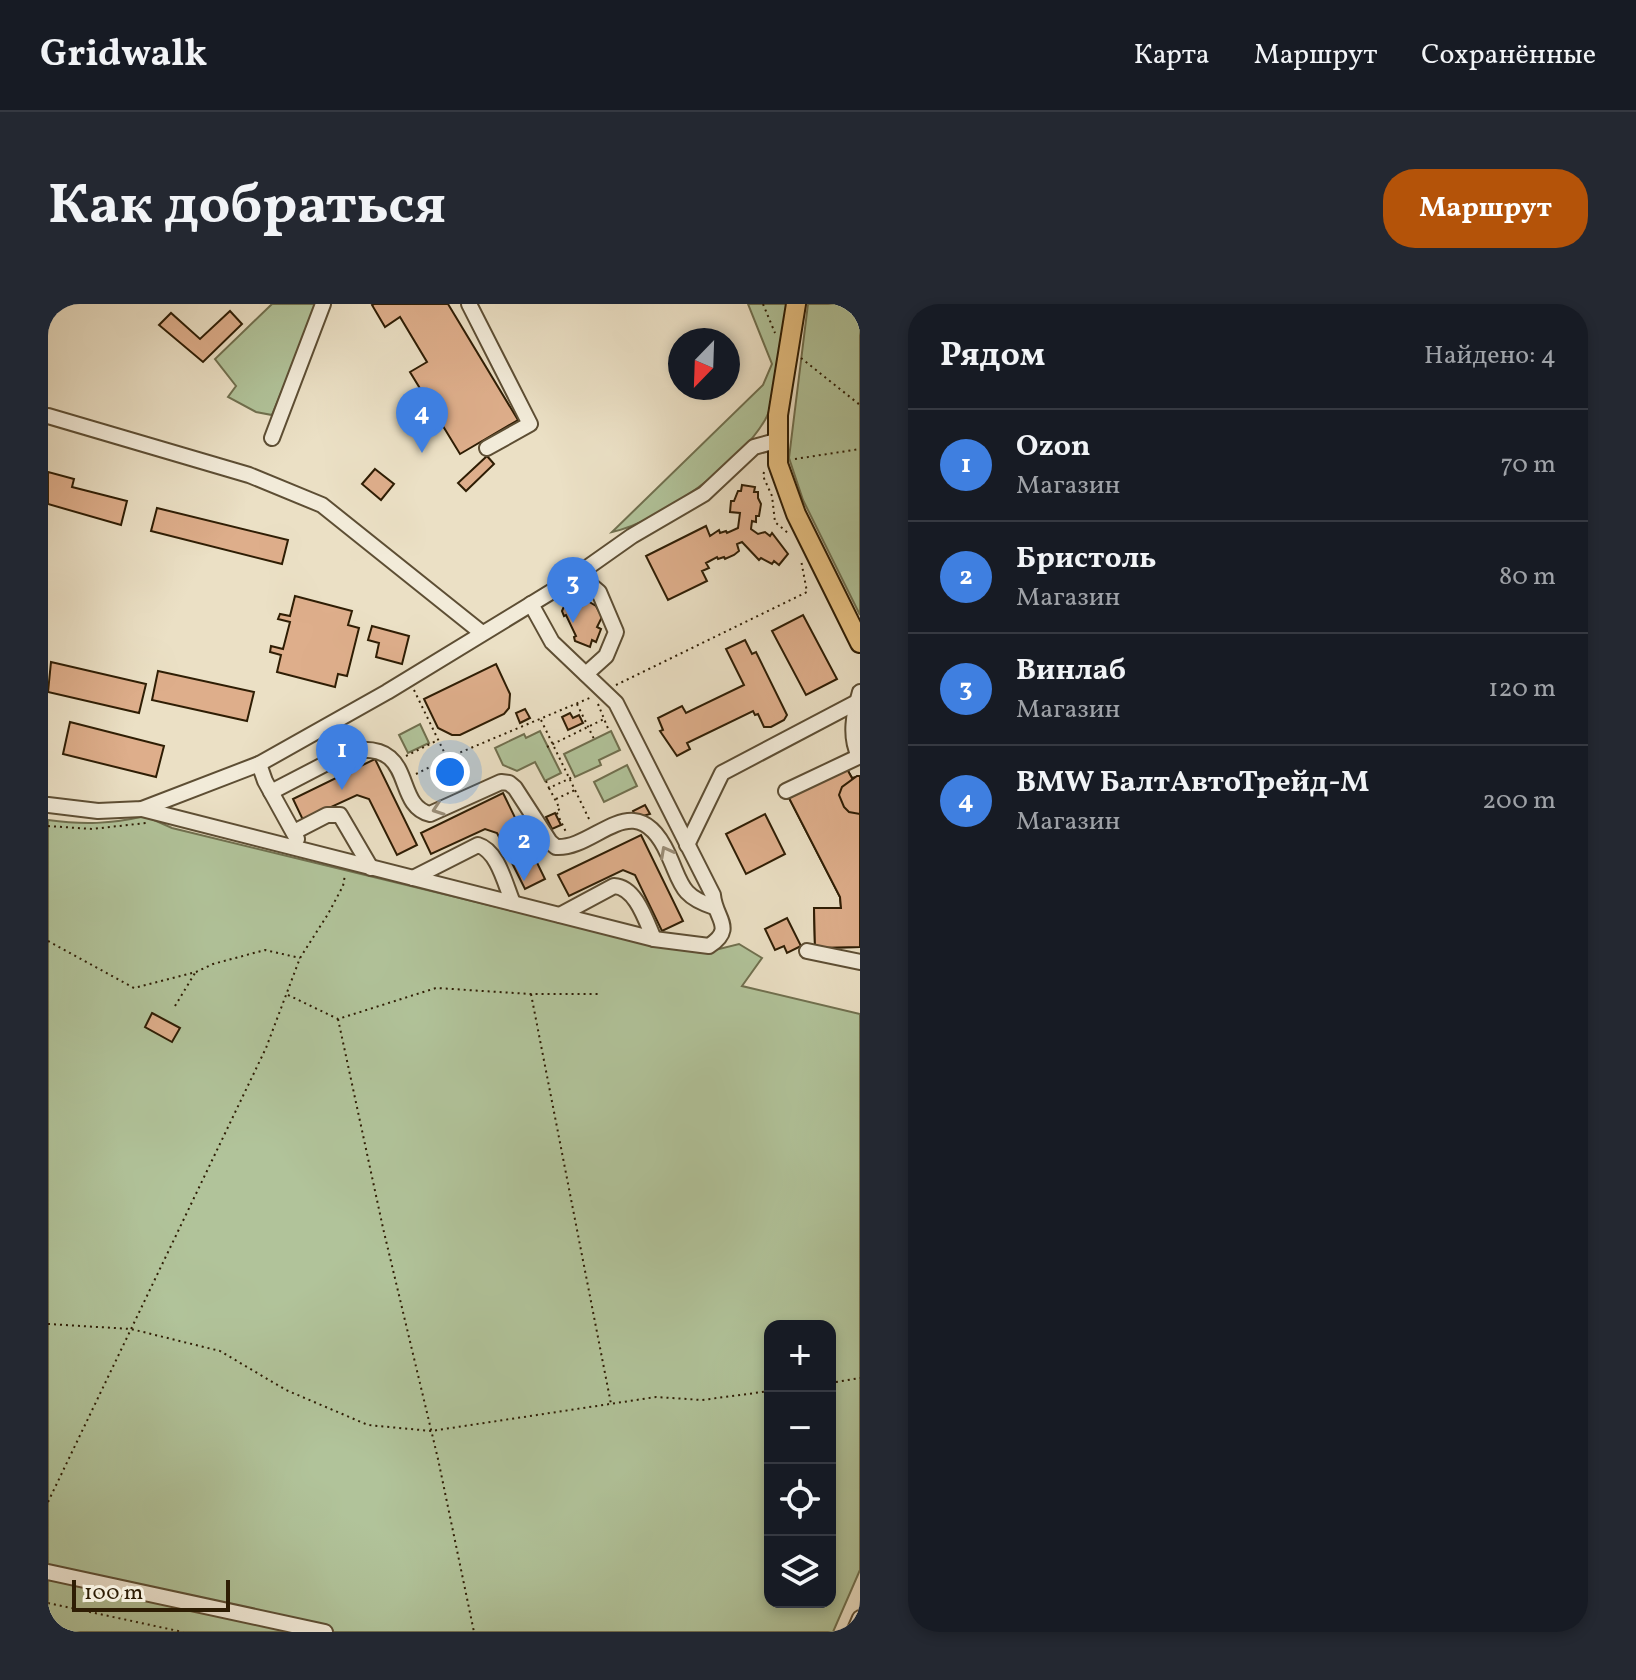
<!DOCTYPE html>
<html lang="ru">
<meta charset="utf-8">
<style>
body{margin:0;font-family:Vollkorn,serif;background:#242831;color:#f1f3f6}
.controls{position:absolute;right:24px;bottom:24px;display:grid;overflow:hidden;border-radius:16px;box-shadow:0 4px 12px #0003}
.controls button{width:72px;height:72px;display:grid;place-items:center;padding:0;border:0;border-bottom:2px solid #363941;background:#171b24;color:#f1f3f6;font:40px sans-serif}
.compass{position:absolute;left:620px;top:24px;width:72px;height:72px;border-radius:50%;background:#171b24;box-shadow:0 4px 12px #0003;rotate:203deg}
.scale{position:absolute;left:24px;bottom:20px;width:158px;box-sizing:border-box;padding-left:8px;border:4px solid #2e1d04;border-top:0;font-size:22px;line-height:28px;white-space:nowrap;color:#2e1d04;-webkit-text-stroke:6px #f2ebd9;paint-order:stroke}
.you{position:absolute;left:402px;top:468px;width:28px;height:28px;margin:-20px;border:6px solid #fff;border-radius:50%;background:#1a73e8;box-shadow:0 0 0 12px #1a73e833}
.badge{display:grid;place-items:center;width:52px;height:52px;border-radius:50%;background:#b45309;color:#fff;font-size:26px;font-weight:700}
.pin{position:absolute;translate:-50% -66px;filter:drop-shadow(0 2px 4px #0008)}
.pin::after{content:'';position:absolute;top:42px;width:28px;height:24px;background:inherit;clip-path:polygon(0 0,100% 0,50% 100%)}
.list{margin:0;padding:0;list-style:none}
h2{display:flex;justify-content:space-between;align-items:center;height:104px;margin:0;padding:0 32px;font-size:34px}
h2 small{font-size:26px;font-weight:400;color:#9ea1a6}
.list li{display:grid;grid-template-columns:52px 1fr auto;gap:24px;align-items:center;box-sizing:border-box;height:112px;padding:0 32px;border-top:2px solid #363941}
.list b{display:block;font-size:30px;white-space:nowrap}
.list p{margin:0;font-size:26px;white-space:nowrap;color:#9ea1a6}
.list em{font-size:26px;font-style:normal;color:#9ea1a6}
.icon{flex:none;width:44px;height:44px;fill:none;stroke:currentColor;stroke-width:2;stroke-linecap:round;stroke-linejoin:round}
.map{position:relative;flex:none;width:812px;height:1328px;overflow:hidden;border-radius:32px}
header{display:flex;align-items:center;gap:48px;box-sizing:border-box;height:112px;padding:0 40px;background:#171b24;border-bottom:2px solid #363941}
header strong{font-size:38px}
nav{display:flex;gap:44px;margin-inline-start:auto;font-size:28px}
.intro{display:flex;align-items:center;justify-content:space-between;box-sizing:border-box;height:192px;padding:0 48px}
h1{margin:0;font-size:56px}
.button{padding:20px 36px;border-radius:32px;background:#b45309;color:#fff;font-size:28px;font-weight:700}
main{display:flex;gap:48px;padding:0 48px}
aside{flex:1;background:#171b24;border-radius:32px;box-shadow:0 4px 12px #0003}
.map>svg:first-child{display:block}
.green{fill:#b1c39a;stroke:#70704f;stroke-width:2;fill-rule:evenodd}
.building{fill:#deae8b;stroke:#2e1d04;stroke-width:2}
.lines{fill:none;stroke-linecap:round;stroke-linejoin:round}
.minor-casing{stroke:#5d4e34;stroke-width:18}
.major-casing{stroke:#2e1d04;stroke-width:22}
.path{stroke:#2e1d04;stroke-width:2;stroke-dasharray:2 4;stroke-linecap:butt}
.minor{stroke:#f2ebd9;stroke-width:14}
.major{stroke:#e6c082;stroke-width:18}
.oneway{stroke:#9a8e79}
</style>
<header>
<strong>Gridwalk</strong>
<nav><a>Карта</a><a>Маршрут</a><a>Сохранённые</a></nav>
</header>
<div class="intro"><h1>Как добраться</h1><a class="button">Маршрут</a></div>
<main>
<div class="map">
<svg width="812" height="1328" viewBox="0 0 812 1328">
<rect width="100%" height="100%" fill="#ebe0c5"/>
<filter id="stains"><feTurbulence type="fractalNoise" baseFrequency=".0025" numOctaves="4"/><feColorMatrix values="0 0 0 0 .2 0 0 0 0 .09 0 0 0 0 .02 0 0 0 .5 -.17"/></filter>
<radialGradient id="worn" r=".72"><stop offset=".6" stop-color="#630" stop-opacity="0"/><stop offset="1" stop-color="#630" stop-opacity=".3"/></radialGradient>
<!-- green -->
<g class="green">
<polygon points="224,0 270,0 224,111 208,108 180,93 188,82 167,55"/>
<path d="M700 0H740C735 30 731 91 717 116 691 160 613 217 564 228L715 81 724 60Z"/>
<polygon points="760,0 805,0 812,13 812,311 755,196 741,154"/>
<polygon points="372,420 381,439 360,449 351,431"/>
<polygon points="492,427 513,469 497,477 487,458 469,467 455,461 447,444 476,430 478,434"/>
<polygon points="563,427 572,446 551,456 553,461 527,473 516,450"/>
<polygon points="579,461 589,482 556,498 546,478"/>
<path d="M97 512 124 524 609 642 655 649 691 640 714 654 694 682 812 710V1266L785 1328H0V516C35 521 63 520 97 512ZM722 1022H782V1298H722Z"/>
</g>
<!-- building -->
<g class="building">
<polygon points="326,0 400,0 470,116 412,150 362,68 379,58 352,13 337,23 324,1"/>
<polygon points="182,7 194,20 155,58 111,21 123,9 152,35"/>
<polygon points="439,152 446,160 418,187 410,179"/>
<polygon points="327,165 346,180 333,196 314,180"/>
<polygon points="0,168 26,175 24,183 79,197 73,221 0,200"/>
<polygon points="694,181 707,183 706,188 710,188 710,194 713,200 711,212 708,212 708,218 704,217 703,225 710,230 717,228 722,232 724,229 740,250 731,261 726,257 724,260 713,254 711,256 694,238 689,240 691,247 686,251 677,255 676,253 670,255 669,253 658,259 661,264 654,267 659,277 620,296 598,252 658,222 662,232 671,226 672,229 678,227 679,229 690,224 692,209 682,208 683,197 686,197 690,187 693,187"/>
<polygon points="109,204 240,236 234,260 103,227"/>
<polygon points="528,290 548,302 554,313 549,323 553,325 548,338 544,336 542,343 527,337 526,333 528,332 518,311 516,312 514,307 520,293 526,295"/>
<polygon points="247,292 304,307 300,321 311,324 299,372 290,370 287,383 229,368 233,351 222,348 223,342 235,345 242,318 230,315 232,310 242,312"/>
<polygon points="755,311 789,375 758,391 724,327"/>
<polygon points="324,322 361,332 354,360 328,353 331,339 320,336"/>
<polygon points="697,336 704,350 708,348 739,411 736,416 723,423 716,423 710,410 707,411 705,407 639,439 642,445 629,452 612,427 615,426 610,414 634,402 638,409 696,381 678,345"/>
<polygon points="3,358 98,380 91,409 0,388"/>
<polygon points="448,360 462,390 461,404 456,410 412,431 404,431 390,424 376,395"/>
<polygon points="110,367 206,388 199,417 104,396"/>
<polygon points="477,405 482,414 472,419 468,409"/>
<polygon points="522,409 525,414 531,411 535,419 520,426 514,413"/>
<polygon points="22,418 116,442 108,473 15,450"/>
<polygon points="327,455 369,541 349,551 321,495 309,491 255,516 245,495"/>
<polygon points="799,465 804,474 794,483 791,491 796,503 801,508 812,510 812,643 767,644 766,604 793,604 792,593 741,494"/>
<polygon points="799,465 804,474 812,472 812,643 767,644 766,604 793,604 792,593 741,494"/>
<polygon points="809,472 812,472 812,510 801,508 796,503 791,491 794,483"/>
<polygon points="455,489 497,575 477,585 449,529 437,525 383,550 373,529"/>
<polygon points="597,501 602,510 588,514 585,507"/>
<polygon points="507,509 513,521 504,525 498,513"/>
<polygon points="717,510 737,550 698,570 678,530"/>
<polygon points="593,531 635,617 614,627 587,571 575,566 521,592 510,571"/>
<polygon points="739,614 753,642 739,649 736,642 727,646 717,625"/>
<polygon points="104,709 132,724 124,738 97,723"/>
</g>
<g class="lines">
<defs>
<g id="minor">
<polyline points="421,0 482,120 439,144"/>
<polyline points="0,112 201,171 274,201 434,329"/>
<polyline points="224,134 275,0"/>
<polyline points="531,271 551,288 568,328 558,352 538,370"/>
<path d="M811 452C801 432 806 409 812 388"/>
<polyline points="211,460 217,477 249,535"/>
<polyline points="738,487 812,452"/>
<path d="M223 488 302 447C370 436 344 501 382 510L453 478 461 479 467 484 502 538 508 543C548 546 587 478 620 550 634 580 632 592 666 603"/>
<polyline points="0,501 50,507 94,505 211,460 339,388 516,280 584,232 656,190 706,143 728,137"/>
<path d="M94 505 606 635 661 642C688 624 667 615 665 591L568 399 504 338 483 300"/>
<polyline points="246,528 279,511 292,511 323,564"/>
<polyline points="639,541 674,469 809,398"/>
<path d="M365 574 430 541C450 547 457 580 465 599"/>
<path d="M512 611 566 582C588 583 598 617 606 635"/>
<polyline points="759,647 812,658"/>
<polyline points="0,1268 277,1328"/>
<polyline points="806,1328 812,1314"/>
</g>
<polyline id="major" points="748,0 730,111 730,160 748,210 812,339"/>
</defs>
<!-- minor casing -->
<use href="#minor" class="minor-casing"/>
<!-- major casing -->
<use href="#major" class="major-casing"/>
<!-- path -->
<g class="path">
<polyline points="715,0 727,29"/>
<polyline points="753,54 812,101"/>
<polyline points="747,155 812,145"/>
<polyline points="716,168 715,172 724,192 727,218 740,229"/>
<polyline points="568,381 759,288 753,256"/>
<polyline points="366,386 399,454 544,393"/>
<polyline points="529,400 546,435"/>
<polyline points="550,400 561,427"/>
<polyline points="493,416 542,517"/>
<polyline points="499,443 556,415"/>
<polyline points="358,452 388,437"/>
<polyline points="402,454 414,481"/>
<polyline points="368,470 398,455"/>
<polyline points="498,477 501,484 527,472"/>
<polyline points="501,484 512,505 508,507 518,528"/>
<polyline points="508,495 527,486"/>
<polyline points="0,522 44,525 98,519"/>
<polyline points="0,637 86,684 148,668 165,660 217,646 252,654"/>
<polyline points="483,690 563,1100"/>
<polyline points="240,691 290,715 388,684 483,690 550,690"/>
<polyline points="127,702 147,669"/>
<polyline points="290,715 335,924 390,1155 426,1328"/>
<polyline points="0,1020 83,1025 172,1047 238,1086 320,1121 383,1127 608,1093 654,1096 722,1087"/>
<polyline points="782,1079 812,1074"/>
<polyline points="0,1198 218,744 252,654 280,610 295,582 297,571"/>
<polyline points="0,1299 135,1328"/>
</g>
<!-- minor -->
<use href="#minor" class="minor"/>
<!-- major -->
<use href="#major" class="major"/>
</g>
<!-- one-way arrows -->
<defs><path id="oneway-chevron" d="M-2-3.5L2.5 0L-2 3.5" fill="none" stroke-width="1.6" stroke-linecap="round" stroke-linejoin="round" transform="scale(2)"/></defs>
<g class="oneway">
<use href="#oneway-chevron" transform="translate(390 505) rotate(161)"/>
<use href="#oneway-chevron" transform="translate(618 548) rotate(-118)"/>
</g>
<rect width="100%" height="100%" filter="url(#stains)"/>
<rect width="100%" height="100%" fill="url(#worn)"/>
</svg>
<div class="controls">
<button>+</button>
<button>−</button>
<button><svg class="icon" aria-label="locate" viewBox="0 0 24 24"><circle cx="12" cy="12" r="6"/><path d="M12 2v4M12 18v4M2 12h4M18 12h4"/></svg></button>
<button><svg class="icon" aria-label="layers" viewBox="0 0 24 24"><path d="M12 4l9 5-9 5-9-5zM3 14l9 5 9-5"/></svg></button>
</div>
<svg class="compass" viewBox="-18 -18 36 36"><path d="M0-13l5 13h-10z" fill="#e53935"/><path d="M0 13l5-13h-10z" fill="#9ea1a6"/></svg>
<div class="scale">100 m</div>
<div class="you"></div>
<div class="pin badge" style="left:294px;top:486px;background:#3f7fe0">1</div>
<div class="pin badge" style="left:476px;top:577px;background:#3f7fe0">2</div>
<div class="pin badge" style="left:525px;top:319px;background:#3f7fe0">3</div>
<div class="pin badge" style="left:374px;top:149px;background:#3f7fe0">4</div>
</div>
<aside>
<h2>Рядом<small>Найдено: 4</small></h2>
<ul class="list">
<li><span class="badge" style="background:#3f7fe0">1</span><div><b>Ozon</b><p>Магазин</p></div><em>70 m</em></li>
<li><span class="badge" style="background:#3f7fe0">2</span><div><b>Бристоль</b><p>Магазин</p></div><em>80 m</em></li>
<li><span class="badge" style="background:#3f7fe0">3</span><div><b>Винлаб</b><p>Магазин</p></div><em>120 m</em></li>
<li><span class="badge" style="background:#3f7fe0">4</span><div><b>BMW БалтАвтоТрейд-М</b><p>Магазин</p></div><em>200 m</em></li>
</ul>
</aside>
</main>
